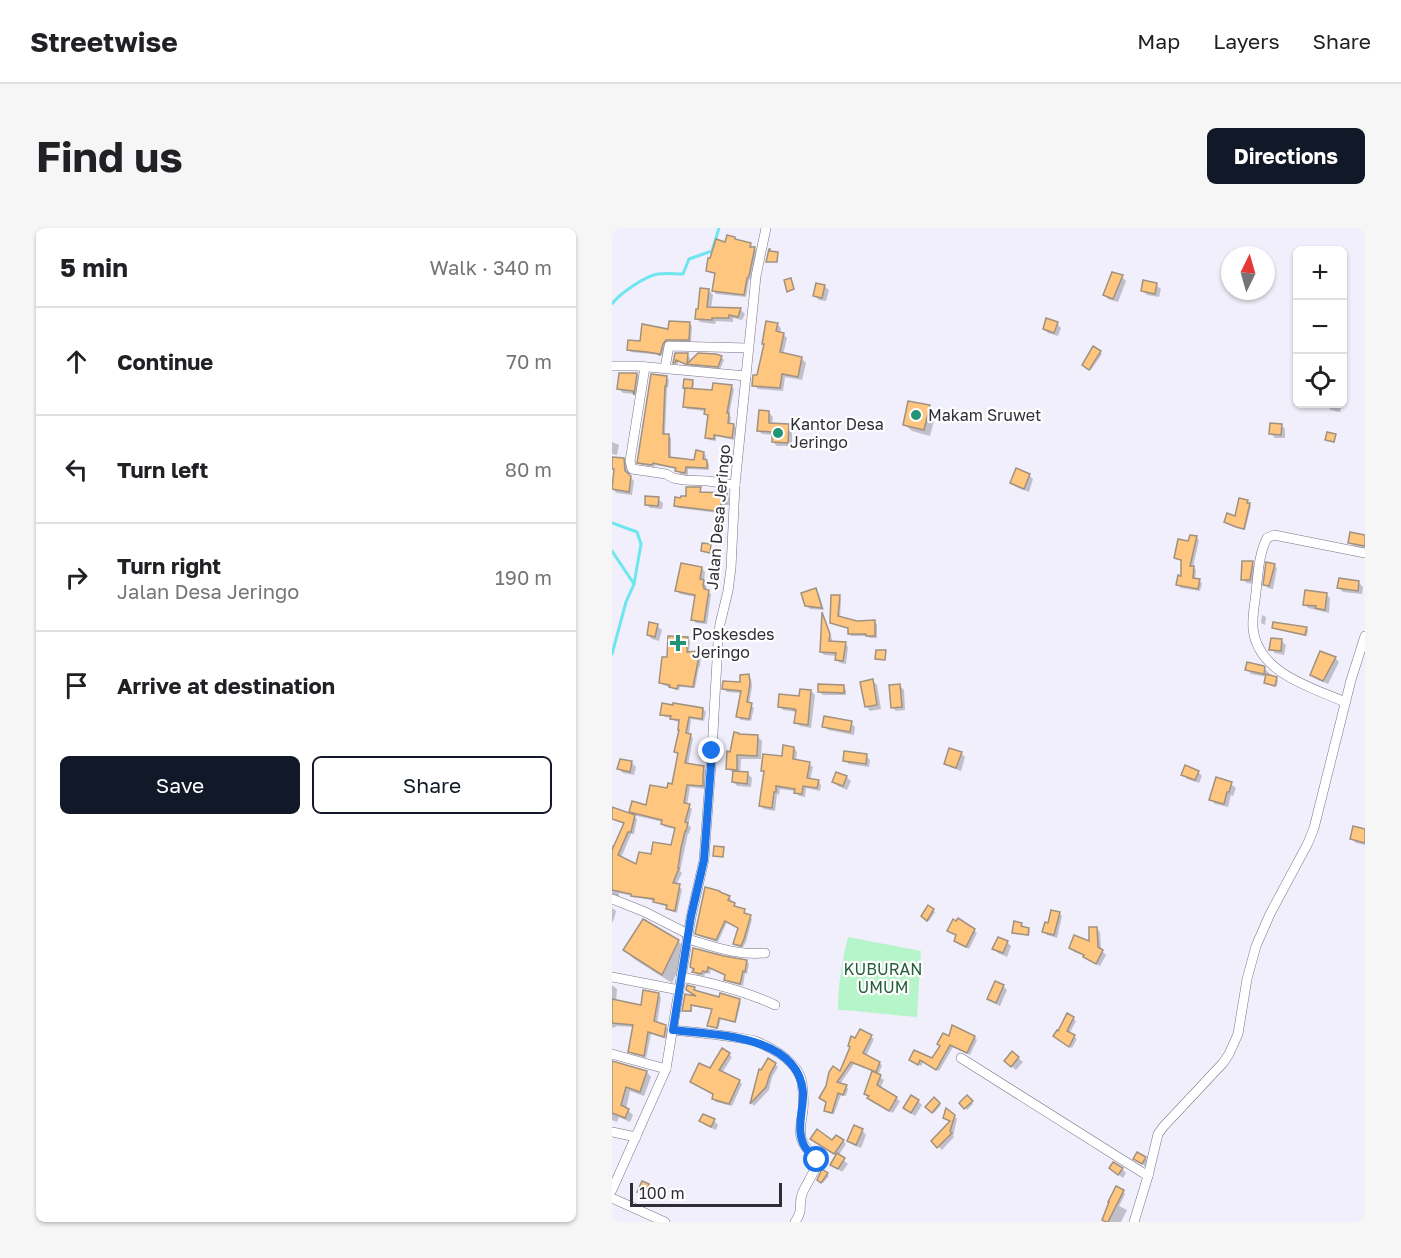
<!DOCTYPE html>
<meta charset="utf-8">
<style>
body{margin:0;font-family:"Golos Text",sans-serif;background:#f6f6f6;color:#202124}
.controls{position:absolute;right:18px;top:18px;display:grid;overflow:hidden;border-radius:9px;box-shadow:0 2px 4px #0004}
.controls button{width:54px;height:54px;display:grid;place-items:center;padding:0;border:0;border-bottom:2px solid #e0e0e0;background:#fff;color:#202124;font:30px sans-serif}
.compass{position:absolute;left:609px;top:18px;width:54px;height:54px;border-radius:50%;background:#fff;box-shadow:0 2px 4px #0004;rotate:5deg}
.scale{position:absolute;left:18px;bottom:15px;width:152px;box-sizing:border-box;padding-left:6px;border:3px solid #302d36;border-top:0;font-size:16px;line-height:21px;white-space:nowrap;color:#302d36;-webkit-text-stroke:4px #fefefe;paint-order:stroke}
.stop{position:absolute;width:18px;height:18px;margin:-14px;border:4px solid #1a73e8;border-radius:50%;background:#fff}
.stop.end{background:#1a73e8;border-color:#fff;box-shadow:0 2px 6px #0008}
.list{margin:0;padding:0;list-style:none}
h2{display:flex;justify-content:space-between;align-items:center;height:78px;margin:0;padding:0 24px;font-size:26px}
h2 small{font-size:20px;font-weight:400;color:#757577}
.list li{display:grid;grid-template-columns:39px 1fr auto;gap:18px;align-items:center;box-sizing:border-box;height:108px;padding:0 24px;border-top:2px solid #e0e0e0}
.list b{display:block;font-size:22px;white-space:nowrap}
.list p{margin:0;font-size:20px;white-space:nowrap;color:#757577}
.list em{font-size:20px;font-style:normal;color:#757577}
.actions{display:flex;gap:12px;padding:18px 24px}
.actions a{flex:1;padding:14px 0;border:2px solid #111827;border-radius:9px;text-align:center;font-size:21px;color:#111827}
.actions .main{background:#111827;color:#fff}
.icon{flex:none;width:33px;height:33px;fill:none;stroke:currentColor;stroke-width:2;stroke-linecap:round;stroke-linejoin:round}
.map{position:relative;flex:none;width:753px;height:994px;overflow:hidden;border-radius:9px}
header{display:flex;align-items:center;gap:36px;box-sizing:border-box;height:84px;padding:0 30px;background:#fff;border-bottom:2px solid #e0e0e0}
header strong{font-size:28px}
nav{display:flex;gap:33px;margin-inline-start:auto;font-size:21px}
.intro{display:flex;align-items:center;justify-content:space-between;box-sizing:border-box;height:144px;padding:0 36px}
h1{margin:0;font-size:42px}
.button{padding:15px 27px;border-radius:9px;background:#111827;color:#fff;font-size:21px;font-weight:700}
main{display:flex;gap:36px;padding:0 36px}
aside{flex:1;background:#fff;border-radius:9px;box-shadow:0 2px 4px #0004}
.map>svg:first-child{display:block}
.green{fill:#b6f4c9}
.shadow{fill:#0003}
.lines{fill:none;stroke-linecap:round;stroke-linejoin:round}
.stream{stroke:#6de6f0;stroke-width:3}
.building{fill:#fec67f;stroke:#a09180;stroke-width:1.5}
.street-casing{stroke:#797388;stroke-width:10}
.street{stroke:#fff;stroke-width:9}
.route{stroke:#1a73e8;stroke-width:8}
.poi-dot{fill:#229476;stroke:#fefefe;stroke-width:2}
.labels{text-anchor:middle;stroke-width:4.5;stroke-linejoin:round;paint-order:stroke}
.poi-label{font-size:16px;fill:#302d36;stroke:#fefefe;text-anchor:start}
.street-label{font-size:16px;fill:#302d36;stroke:#fefefe}
.park-label{font-size:16px;fill:#255e3b;stroke:#fefefe}
</style>
<header>
<strong>Streetwise</strong>
<nav><a>Map</a><a>Layers</a><a>Share</a></nav>
</header>
<div class="intro"><h1>Find us</h1><a class="button">Directions</a></div>
<main>
<aside>
<h2>5 min<small>Walk · 340 m</small></h2>
<ul class="list">
<li><svg class="icon" aria-label="ahead" viewBox="0 0 24 24"><path d="M12 20V5M6 11l6-6 6 6"/></svg><div><b>Continue</b></div><em>70 m</em></li>
<li><svg class="icon" aria-label="left" viewBox="0 0 24 24"><path d="M17 20v-9H6M10 6l-5 5 5 5"/></svg><div><b>Turn left</b></div><em>80 m</em></li>
<li><svg class="icon" aria-label="right" viewBox="0 0 24 24"><path d="M7 20v-9h11M14 6l5 5-5 5"/></svg><div><b>Turn right</b><p>Jalan Desa Jeringo</p></div><em>190 m</em></li>
<li><svg class="icon" aria-label="arrive" viewBox="0 0 24 24"><path d="M6 21V4h12l-3 4 3 4H6"/></svg><div><b>Arrive at destination</b></div></li>
</ul>
<div class="actions"><a class="main">Save</a><a>Share</a></div>
</aside>
<div class="map">
<svg width="753" height="994" viewBox="0 0 753 994">
<rect width="100%" height="100%" fill="#f2effc"/>
<!-- green -->
<path class="green" d="M236 709 309 723 305 789C278 787 252 783 226 782 226 757 230 733 236 709Z"/>
<!-- shadow -->
<g class="shadow">
<polygon points="125,13 138,16 141,20 145,23 139,51 137,52 134,69 104,66 102,63 104,46 98,45 95,43 115,16"/>
<polygon points="510,49 514,53 506,74 496,71 492,67"/>
<polygon points="544,57 549,61 547,69 535,67 531,63"/>
<polygon points="212,58 217,62 214,73 207,72 203,68"/>
<polygon points="97,63 101,67 99,81 129,82 133,86 130,92 121,90 121,94 104,93 103,96 88,94 84,90"/>
<polygon points="445,95 449,100 446,108 436,105 432,101"/>
<polygon points="77,96 80,98 79,114 56,114 51,129 49,127 19,124 16,121 57,103"/>
<polygon points="165,96 169,100 168,105 171,106 175,110 171,127 190,131 194,135 190,152 173,149 171,163 146,161 142,157 147,148 154,118"/>
<polygon points="488,124 490,126 479,142 472,136"/>
<polygon points="64,126 75,127 78,130 78,135 109,129 112,132 108,141 78,138 67,133 65,137 62,134"/>
<polygon points="25,146 29,150 26,169 23,166 11,165 7,161"/>
<polygon points="54,149 57,152 56,160 55,160 53,207 56,207 59,210 59,231 83,233 92,225 94,228 94,233 97,236 97,242 76,241 76,247 68,246 65,241 43,237 43,239 30,237 27,234"/>
<polygon points="80,154 82,155 81,163 101,164 119,158 122,161 117,187 119,189 118,197 122,197 124,200 122,212 104,208 104,213 97,212 95,210 96,188 94,185 94,183 75,181 72,178"/>
<polygon points="730,161 734,164 728,184 719,182 716,179 717,176 730,176"/>
<polygon points="317,178 324,185 318,208 300,203 293,197"/>
<polygon points="157,185 161,189 160,196 176,198 180,202 180,218 165,218 161,214 162,207 150,206 146,202"/>
<polygon points="669,197 673,201 673,210 663,210 659,206"/>
<polygon points="0,214 7,217 5,227 0,226"/>
<polygon points="0,231 11,232 15,236 17,248 22,253 20,267 5,265 0,261 3,244 0,241"/>
<polygon points="417,247 421,251 417,264 404,259 400,255"/>
<polygon points="88,261 90,265 114,267 117,270 117,277 111,277 111,283 107,282 106,285 66,280 63,277"/>
<polygon points="46,271 51,275 50,281 38,280 34,276"/>
<polygon points="635,273 639,278 633,302 615,295 624,290"/>
<polygon points="585,310 587,312 581,339 584,342 583,352 587,353 590,355 588,363 569,360 566,357 571,350 571,334 564,330 578,315"/>
<polygon points="753,311 753,321 742,318 738,314"/>
<polygon points="640,335 644,339 642,356 635,355 630,351"/>
<polygon points="662,337 665,340 661,361 656,360 653,357"/>
<polygon points="90,340 93,344 92,353 95,356 94,363 99,366 95,396 84,395 81,391 84,369 68,366 65,363"/>
<polygon points="746,354 751,359 750,366 731,364 727,360"/>
<polygon points="203,362 207,366 212,382 198,381 194,377"/>
<polygon points="714,366 718,370 717,385 696,380 692,376"/>
<polygon points="227,369 229,371 228,390 245,395 262,394 265,396 265,410 258,410 255,408 239,408 237,405 237,401 222,397 219,395"/>
<polygon points="211,387 220,411 220,415 233,415 236,419 234,436 228,435 225,432 226,428 212,427 209,424"/>
<polygon points="650,387 654,389 653,397 649,395"/>
<polygon points="45,398 50,402 47,413 40,411 36,407"/>
<polygon points="662,399 694,400 696,402 695,408 663,401"/>
<polygon points="75,411 78,413 77,425 86,424 89,427 88,439 87,439 83,460 68,459 67,462 51,457 49,455 57,431"/>
<polygon points="669,413 674,417 672,427 663,425 659,421"/>
<polygon points="723,430 727,434 716,456 704,451 700,446"/>
<polygon points="651,439 657,445 656,448 666,452 665,458 655,456 654,455 655,449 639,446 635,441"/>
<polygon points="136,448 139,451 140,459 137,476 142,480 139,493 129,492 126,489 130,465 115,464 112,461 129,455"/>
<polygon points="261,453 265,457 269,481 258,483 254,478"/>
<polygon points="231,458 234,462 234,467 211,467 207,464"/>
<polygon points="288,458 292,462 293,482 284,483 280,479"/>
<polygon points="199,463 203,467 199,500 188,498 184,494 185,484 171,482 167,478 189,470"/>
<polygon points="91,481 94,484 92,493 79,491 77,507 81,510 76,537 91,540 94,543 93,561 78,559 75,577 80,581 76,597 79,599 77,606 76,605 68,643 70,645 64,657 70,661 65,685 59,683 56,680 56,679 46,676 43,673 7,665 7,668 0,668 0,617 3,618 13,596 0,591 0,580 22,588 25,591 22,606 19,606 9,630 25,638 40,628 61,619 64,601 53,599 50,596 51,594 21,587 18,584 35,578 61,558 67,527 64,524 68,502 68,494 63,493 60,490 53,489 50,486"/>
<polygon points="239,495 243,499 242,507 216,502 212,498"/>
<polygon points="146,509 150,513 149,531 129,531 128,545 136,546 140,550 139,559 125,558 121,553 122,545 120,544 116,540 116,525"/>
<polygon points="182,520 185,524 184,533 197,536 201,539 198,552 206,553 209,557 208,563 194,560 193,569 187,568 183,563 168,561 167,567 165,566 163,583 152,581 149,578 154,545 150,542 171,530"/>
<polygon points="349,525 353,529 349,543 338,539 333,535"/>
<polygon points="254,528 258,532 257,539 237,536 232,532"/>
<polygon points="20,535 24,539 22,547 11,545 7,541"/>
<polygon points="586,544 590,548 587,555 575,551 571,547"/>
<polygon points="225,546 234,549 239,553 235,562 226,558 221,554"/>
<polygon points="619,556 624,560 621,568 619,567 616,579 603,576 599,572"/>
<polygon points="753,603 753,617 744,615 740,611"/>
<polygon points="117,669 119,671 117,675 122,676 124,678 123,680 132,683 134,685 133,687 140,691 134,714 131,719 124,718 122,716 127,700 115,694 106,714 87,708 85,706"/>
<polygon points="316,679 323,684 317,693 312,690"/>
<polygon points="0,680 4,683 2,691 0,695"/>
<polygon points="447,685 450,688 445,710 435,707 432,704"/>
<polygon points="409,696 411,699 418,703 417,708 403,706 401,705"/>
<polygon points="357,698 365,705 357,721 346,716 344,713 346,708 337,703"/>
<polygon points="485,701 488,704 489,722 494,727 488,738 477,732 473,728 462,724 459,720 479,715"/>
<polygon points="66,713 75,723 60,755 22,731 13,722"/>
<polygon points="395,714 399,718 395,729 386,725 382,721"/>
<polygon points="135,733 137,736 135,746 133,745 131,758 117,754 114,751 115,748 99,741 98,746 94,745 92,748 85,747 79,739"/>
<polygon points="0,757 5,761 4,774 30,779 46,766 49,769 45,796 54,799 57,802 55,811 39,806 34,830 21,826 18,823 22,799 4,798 2,800 0,799"/>
<polygon points="391,758 395,762 388,778 380,774 376,770"/>
<polygon points="83,760 84,762 83,764 108,771 127,772 129,774 124,794 109,791 106,801 99,799 97,798 101,782 80,778 80,784 74,784 72,782 74,768 89,771 77,763"/>
<polygon points="461,790 464,793 457,806 465,811 460,820 446,811"/>
<polygon points="341,799 363,809 365,812 358,827 341,819 327,843 312,833 309,838 299,832 303,824 321,832 329,818 338,810"/>
<polygon points="249,803 262,811 254,828 270,837 266,848 272,852 268,861 288,873 281,885 260,874 254,866 262,843 242,836 228,856 234,858 236,861 234,868 229,867 222,886 216,885 213,882 228,845"/>
<polygon points="111,822 120,829 110,845 127,853 130,856 120,878 104,874 101,870 103,867 83,857 80,854 99,842"/>
<polygon points="400,825 411,834 404,842 394,833"/>
<polygon points="0,835 35,844 39,849 32,868 18,863 14,881 21,887 18,894 7,889 5,894 0,892"/>
<polygon points="163,836 166,839 160,849 157,862 142,878 140,876 148,843"/>
<polygon points="355,869 361,876 355,882 349,875"/>
<polygon points="322,871 329,877 322,885 315,879"/>
<polygon points="306,873 310,877 303,888 297,884"/>
<polygon points="342,888 345,891 341,908 342,909 330,922 321,913 339,894 333,890"/>
<polygon points="89,893 102,893 106,897 104,902 93,897"/>
<polygon points="250,902 254,907 249,920 241,917 237,912"/>
<polygon points="200,911 221,914 231,913 234,916 226,928 236,936 230,944 220,936 225,928"/>
<polygon points="523,930 533,930 537,934 534,939"/>
<polygon points="510,941 514,945 511,950 503,944"/>
<polygon points="211,943 217,948 211,955 207,952"/>
<polygon points="511,963 513,966 507,978 515,982 509,994 494,994"/>
</g>
<g class="lines">
<!-- stream -->
<g class="stream">
<path d="M0 76C7 66 33 48 46 46 54 45 63 46 71 46L77 31 100 23 107 0"/>
<polyline points="0,295 25,304 29,316 22,356 14,374 0,426"/>
<polyline points="0,323 22,356"/>
</g>
</g>
<!-- building -->
<g class="building">
<polygon points="115,7 123,9 123,11 139,15 138,19 143,19 137,48 135,50 132,67 100,63 103,45 94,43 96,30 98,30 104,11 113,14"/>
<polygon points="157,21 158,21 158,23 166,24 165,34 154,34"/>
<polygon points="500,44 511,47 501,71 491,67"/>
<polygon points="179,50 182,61 175,64 172,52"/>
<polygon points="531,52 545,55 543,66 529,63"/>
<polygon points="204,55 213,57 210,70 201,68"/>
<polygon points="88,60 97,61 95,79 129,80 126,89 117,87 117,90 100,90 100,92 83,91 84,81 86,81"/>
<polygon points="434,90 446,94 442,105 431,101"/>
<polygon points="57,93 78,94 77,112 54,112 51,116 48,127 47,127 47,126 35,124 15,122 16,112 28,113 30,96 56,101"/>
<polygon points="154,93 166,95 164,103 172,105 168,124 190,129 186,149 170,146 168,160 140,158 141,147 145,147 152,116 150,116"/>
<polygon points="481,118 489,123 477,142 470,137"/>
<polygon points="63,125 76,125 75,136 86,125 104,126 110,128 106,139 73,136 64,132 63,135 61,135"/>
<polygon points="7,145 25,145 22,167 21,163 5,161"/>
<polygon points="39,146 55,148 54,158 53,158 51,206 57,206 57,229 82,232 84,222 92,224 91,231 95,232 95,240 74,239 73,245 63,243 64,240 41,235 40,237 25,235"/>
<polygon points="72,151 81,152 80,161 71,160"/>
<polygon points="101,155 120,157 115,185 117,185 116,195 122,196 120,210 102,207 102,211 93,210 96,187 92,186 93,181 71,179 73,160 100,162"/>
<polygon points="296,173 318,177 312,202 291,197"/>
<polygon points="147,182 157,183 157,195 177,196 176,215 160,214 160,204 145,203"/>
<polygon points="658,195 670,196 669,207 657,206"/>
<polygon points="715,204 724,206 722,214 713,212"/>
<polygon points="0,229 12,230 13,243 19,248 17,264 0,261 2,241 0,241"/>
<polygon points="404,240 418,246 412,261 398,255"/>
<polygon points="74,259 89,259 88,264 115,265 114,275 109,275 108,281 104,280 104,283 62,278 63,269 68,270 69,268 74,268"/>
<polygon points="33,268 47,269 46,278 33,277"/>
<polygon points="627,270 636,272 635,275 638,275 632,301 624,299 612,294 615,285 623,288"/>
<polygon points="738,304 753,307 753,318 736,315"/>
<polygon points="578,307 585,308 578,338 582,338 581,350 588,351 586,361 564,357 566,347 569,348 569,332 562,330 566,311 576,313"/>
<polygon points="90,315 99,316 98,325 89,323"/>
<polygon points="630,333 641,333 638,352 629,352"/>
<polygon points="654,334 663,336 657,358 651,357"/>
<polygon points="69,335 90,339 88,351 92,352 91,358 92,359 92,361 97,362 92,394 79,392 83,367 63,363"/>
<polygon points="727,350 747,353 746,363 725,360"/>
<polygon points="204,360 210,380 193,378 189,365"/>
<polygon points="693,362 715,365 713,382 703,380 704,378 691,377"/>
<polygon points="219,367 228,367 226,388 245,393 263,392 263,408 254,408 254,406 236,406 236,400 218,395"/>
<polygon points="210,384 218,406 217,413 234,414 231,433 223,432 224,425 208,424"/>
<polygon points="37,394 46,396 43,409 35,407"/>
<polygon points="661,394 695,399 693,407 660,400"/>
<polygon points="56,408 76,409 75,424 87,423 87,428 81,459 66,457 65,461 57,459 58,457 47,455 50,429 55,429"/>
<polygon points="659,410 670,411 669,423 657,422"/>
<polygon points="264,422 274,422 273,432 263,431"/>
<polygon points="708,423 724,429 711,453 698,447"/>
<polygon points="635,434 652,438 653,439 652,446 633,442"/>
<polygon points="137,446 138,455 135,474 140,475 137,491 124,489 129,463 110,461 111,453 128,454 128,447"/>
<polygon points="654,446 665,449 663,458 652,455"/>
<polygon points="261,451 265,477 253,479 248,454"/>
<polygon points="206,456 232,457 232,465 206,464"/>
<polygon points="288,456 290,479 279,480 277,457"/>
<polygon points="188,461 199,462 196,497 182,495 184,482 182,482 182,481 166,479 167,466 187,468"/>
<polygon points="50,475 61,477 61,475 91,480 90,491 77,489 74,505 79,506 73,535 92,538 91,547 91,558 75,557 72,575 78,576 73,594 76,595 74,603 73,603 69,620 66,640 67,640 61,655 68,656 63,683 54,681 55,677 41,674 42,671 19,668 19,666 0,662 0,622 12,595 0,591 0,579 23,587 19,604 16,604 6,627 24,636 27,624 39,626 41,614 59,617 63,600 49,596 50,592 17,584 20,573 34,577 38,557 55,560 56,555 60,556 66,525 62,524 67,502 66,502 67,492 58,491 59,488 48,487"/>
<polygon points="212,488 240,493 238,504 210,499"/>
<polygon points="122,504 127,505 127,506 146,507 145,528 125,527 125,542 114,541 115,523 118,524"/>
<polygon points="171,517 182,519 181,531 198,534 195,550 207,552 205,560 191,558 190,566 182,565 183,561 164,558 164,564 162,564 160,580 147,578 152,543 149,543 151,526 170,528"/>
<polygon points="337,520 350,524 344,540 332,536"/>
<polygon points="232,523 255,526 254,536 231,533"/>
<polygon points="8,531 20,533 18,544 5,541"/>
<polygon points="573,537 587,543 583,552 569,547"/>
<polygon points="121,543 136,544 135,556 120,554"/>
<polygon points="224,544 235,548 231,558 220,554"/>
<polygon points="604,549 620,554 617,564 615,564 612,576 597,572"/>
<polygon points="741,598 753,601 753,615 738,611"/>
<polygon points="102,618 112,619 111,629 101,628"/>
<polygon points="93,659 108,663 108,664 118,668 116,672 123,675 122,678 133,681 132,685 139,687 132,711 129,718 121,716 126,700 113,693 104,712 83,706"/>
<polygon points="316,677 322,681 315,693 309,688"/>
<polygon points="439,682 448,684 442,707 430,704 433,694 436,695"/>
<polygon points="346,690 363,701 354,719 342,713 344,707 335,703 341,691 344,693"/>
<polygon points="31,691 67,712 50,747 11,722"/>
<polygon points="402,693 410,695 409,698 417,700 416,707 400,705"/>
<polygon points="477,699 485,699 486,719 491,722 484,736 471,729 472,727 457,720 462,707 477,713"/>
<polygon points="386,709 396,713 391,725 380,721"/>
<polygon points="81,720 112,728 135,732 133,744 131,743 128,756 112,752 113,747 96,739 95,744 91,743 89,746 80,744 82,741 78,739"/>
<polygon points="383,753 392,757 384,775 375,771"/>
<polygon points="75,757 83,759 82,762 107,769 108,765 128,771 123,794 107,790 105,800 101,799 95,798 100,781 79,777 79,783 70,783 73,766 84,768 74,762"/>
<polygon points="31,762 47,765 42,793 54,797 52,809 36,804 32,828 16,824 21,797 0,795 0,771 29,777"/>
<polygon points="455,785 462,789 455,803 463,807 457,819 441,808 445,802 446,803"/>
<polygon points="340,797 363,808 355,825 338,817 324,842 308,832 306,837 297,832 302,822 320,830 328,818 325,816 331,805 337,808"/>
<polygon points="248,801 260,807 251,825 268,834 264,844 239,834 225,854 235,857 231,867 226,865 220,885 212,883 214,874 207,870 214,858 217,844 221,838 228,843 238,819 236,818 239,808 243,810"/>
<polygon points="110,820 118,825 107,842 128,852 117,876 100,871 101,866 78,854 87,835 98,840"/>
<polygon points="400,823 407,829 399,839 392,833"/>
<polygon points="156,830 164,835 158,846 154,859 138,876 147,841 149,842"/>
<polygon points="0,833 35,843 28,864 14,859 9,877 17,881 13,890 0,885"/>
<polygon points="260,843 269,847 265,857 285,869 277,883 255,870 257,868 252,866"/>
<polygon points="299,867 307,872 299,885 291,880"/>
<polygon points="355,867 361,873 352,881 347,875"/>
<polygon points="322,869 328,875 320,885 313,879"/>
<polygon points="334,880 343,887 338,903 340,905 325,920 319,913 338,893 331,890"/>
<polygon points="91,886 103,891 99,899 87,893"/>
<polygon points="242,897 251,901 244,917 235,913"/>
<polygon points="205,901 220,912 224,907 232,912 222,926 198,911"/>
<polygon points="525,924 534,929 530,936 521,931"/>
<polygon points="225,925 233,930 226,941 218,937"/>
<polygon points="501,934 511,940 506,947 497,940"/>
<polygon points="210,941 216,945 209,955 205,952"/>
<polygon points="30,953 37,956 33,967 25,964"/>
<polygon points="504,958 512,962 496,994 494,994 490,992 497,974 496,974"/>
</g>
<g class="lines">
<defs>
<g id="street">
<polyline points="0,138 25,138 134,148"/>
<polyline points="33,139 18,233 20,241 54,246 61,250 72,252 96,253 123,257"/>
<polyline points="53,140 57,118 137,120"/>
<path d="M733 474C699 459 645 445 641 400 640 388 643 375 644 364 646 346 647 325 655 310L662 307 753 325"/>
<polyline points="0,671 33,684 76,706"/>
<path d="M75 711C101 718 125 728 153 725"/>
<polyline points="0,749 67,762"/>
<path d="M69 749C101 755 133 763 163 777"/>
<path d="M61 802C81 804 101 806 121 809 128 810 136 811 143 813 161 820 186 834 190 854 191 863 192 873 191 882 190 891 187 900 189 909 191 922 203 925 205 935 202 946 194 956 190 966 186 978 192 981 183 994"/>
<polyline points="0,826 54,841"/>
<polyline points="349,830 536,948"/>
<polyline points="0,904 24,909"/>
<polyline points="0,962 54,841 79,689 92,632 100,523 106,414 108,396 116,363 119,340 123,257 144,48 154,0"/>
<polyline points="0,970 53,994"/>
<polyline points="522,994 536,948 546,906 551,899 611,835 617,826 626,806 635,751 644,718 658,686 696,615 702,600 739,452 753,408"/>
</g>
</defs>
<!-- street casing -->
<use href="#street" class="street-casing"/>
<!-- street -->
<use href="#street" class="street"/>
</g>
<g class="lines">
<!-- route -->
<path class="route" d="M100 523 92 632 79 688 61 802C103 807 186 807 191 864 192 881 183 903 193 919 196 924 201 927 205 932"/>
</g>
<!-- markers -->
<g class="poi-dot">
<circle cx="304" cy="187" r="6"/>
<circle cx="166" cy="205" r="6"/>
<path d="M63 406h6v6h6v6h-6v6h-6v-6h-6v-6h6z"/>
</g>
<g class="labels">
<!-- poi labels -->
<g class="poi-label">
<text x="316" y="193">Makam Sruwet</text>
<text x="178" y="202">Kantor Desa<tspan x="178" dy="18">Jeringo</tspan></text>
<text x="80" y="412">Poskesdes<tspan x="80" dy="18">Jeringo</tspan></text>
</g>
<!-- street labels -->
<g class="street-label">
<text transform="translate(106 289) rotate(-85)" y="6">Jalan Desa Jeringo</text>
</g>
<!-- park labels -->
<g class="park-label">
<text x="271" y="747">KUBURAN<tspan x="271" dy="18">UMUM</tspan></text>
</g>
</g>
</svg>
<div class="controls">
<button>+</button>
<button>−</button>
<button><svg class="icon" aria-label="locate" viewBox="0 0 24 24"><circle cx="12" cy="12" r="6"/><path d="M12 2v4M12 18v4M2 12h4M18 12h4"/></svg></button>
</div>
<svg class="compass" viewBox="-18 -18 36 36"><path d="M0-13l5 13h-10z" fill="#e53935"/><path d="M0 13l5-13h-10z" fill="#757577"/></svg>
<div class="scale">100 m</div>
<div class="stop" style="left:205px;top:932px"></div>
<div class="stop end" style="left:100px;top:523px"></div>
</div>
</main>
